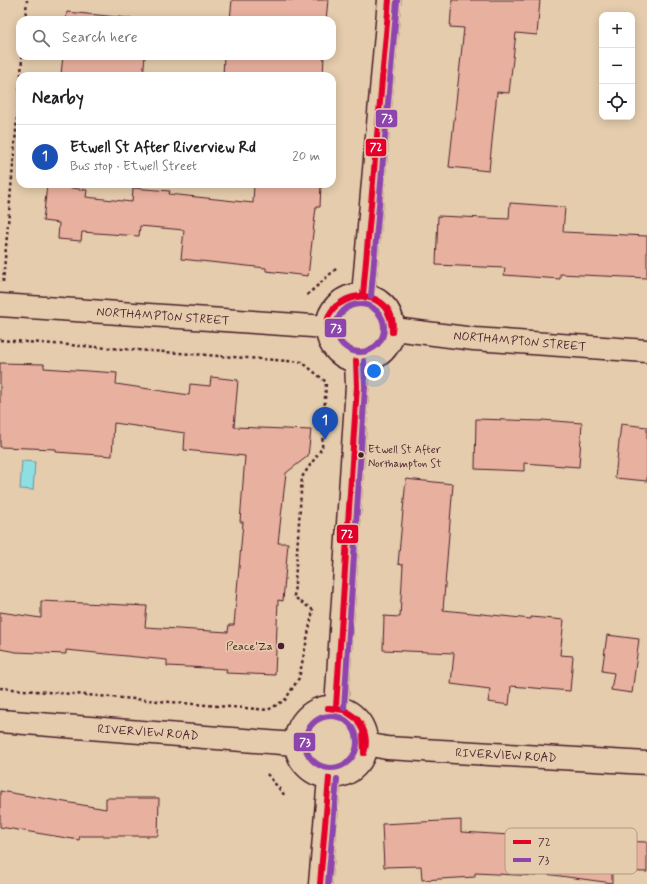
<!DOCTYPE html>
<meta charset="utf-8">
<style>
body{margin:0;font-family:Mynerve,sans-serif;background:#f2f2f2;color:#202124}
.controls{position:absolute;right:12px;top:12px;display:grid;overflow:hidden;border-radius:8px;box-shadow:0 2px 10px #0003}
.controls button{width:36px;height:36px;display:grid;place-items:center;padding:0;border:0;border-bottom:1px solid #e0e0e0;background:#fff;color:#202124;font:20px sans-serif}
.you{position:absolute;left:374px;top:371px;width:14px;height:14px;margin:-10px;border:3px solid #fff;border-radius:50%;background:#1a73e8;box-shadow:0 0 0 6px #1a73e833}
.badge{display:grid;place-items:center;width:26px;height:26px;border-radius:50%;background:#4a1f2b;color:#fff;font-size:13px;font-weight:700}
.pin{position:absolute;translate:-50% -33px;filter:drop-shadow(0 1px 2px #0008)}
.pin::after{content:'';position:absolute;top:21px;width:14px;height:12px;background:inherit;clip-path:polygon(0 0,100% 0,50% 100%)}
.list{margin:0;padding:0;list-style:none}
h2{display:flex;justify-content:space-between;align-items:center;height:52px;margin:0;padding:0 16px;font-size:17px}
h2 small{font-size:13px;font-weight:400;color:#757577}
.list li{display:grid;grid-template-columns:26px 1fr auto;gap:12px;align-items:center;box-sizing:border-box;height:64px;padding:0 16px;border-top:1px solid #e0e0e0}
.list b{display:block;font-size:15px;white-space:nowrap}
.list p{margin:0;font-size:13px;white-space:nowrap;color:#757577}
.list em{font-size:13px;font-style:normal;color:#757577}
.icon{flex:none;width:22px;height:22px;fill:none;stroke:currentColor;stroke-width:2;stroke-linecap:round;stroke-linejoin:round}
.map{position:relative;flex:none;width:647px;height:884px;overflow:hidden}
.search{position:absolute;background:#fff;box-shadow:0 2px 10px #0003;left:16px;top:16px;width:320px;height:44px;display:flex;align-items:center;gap:10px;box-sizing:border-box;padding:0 14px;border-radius:12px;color:#757577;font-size:15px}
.panel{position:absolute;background:#fff;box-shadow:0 2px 10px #0003;left:16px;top:72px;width:320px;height:116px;border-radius:12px}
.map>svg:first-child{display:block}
.water{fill:#8ddfe4;stroke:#72929a}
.building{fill:#e8b09f;stroke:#4a1f2b}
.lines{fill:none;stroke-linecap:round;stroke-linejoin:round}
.minor-casing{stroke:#4a1f2b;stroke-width:25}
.path{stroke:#4a1f2b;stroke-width:2.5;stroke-dasharray:3 3;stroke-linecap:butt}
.minor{stroke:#e4ccac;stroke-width:22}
.bus-1-casing{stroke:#e4ccac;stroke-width:9}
.bus-2-casing{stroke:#e4ccac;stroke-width:9}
.bus-1{stroke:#e4002b;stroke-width:6}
.bus-2{stroke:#8e44ad;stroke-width:6}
.bus-dot{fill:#4a1f2b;stroke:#e4ccac;stroke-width:1.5}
.labels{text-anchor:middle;stroke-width:3.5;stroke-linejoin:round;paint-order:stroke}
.bus-label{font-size:11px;fill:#4a1f2b;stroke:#e4ccac;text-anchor:start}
.street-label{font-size:12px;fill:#4a1f2b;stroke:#e4ccac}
.poi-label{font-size:12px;fill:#4a1f2b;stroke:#e4ccac;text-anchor:end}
.key{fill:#e4ccac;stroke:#b69885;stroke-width:1}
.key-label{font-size:11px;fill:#4a1f2b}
.line-badge{stroke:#e4ccac;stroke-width:1.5}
.badge-label{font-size:11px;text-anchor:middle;font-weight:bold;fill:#fff}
</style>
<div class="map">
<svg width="647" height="884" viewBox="0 0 647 884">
<rect width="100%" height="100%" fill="#e4ccac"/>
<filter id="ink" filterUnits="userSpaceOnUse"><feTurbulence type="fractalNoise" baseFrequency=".025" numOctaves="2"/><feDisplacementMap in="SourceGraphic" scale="8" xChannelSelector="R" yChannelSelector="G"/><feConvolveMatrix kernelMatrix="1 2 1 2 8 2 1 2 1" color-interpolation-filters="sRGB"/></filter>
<g filter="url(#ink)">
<!-- water -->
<polygon class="water" points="22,461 35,462 33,490 20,489"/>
<!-- building -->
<g class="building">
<polygon points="232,0 328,0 326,20 230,20"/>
<polygon points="452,0 540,0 537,35 516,33 509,93 497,92 489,171 449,167 464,28 450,27"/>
<polygon points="67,12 148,20 66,20"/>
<polygon points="63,56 145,56 143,76 81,76 61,74"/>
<polygon points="224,56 324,56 323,76 223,76"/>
<polygon points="254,184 321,184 320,207 316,207 308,276 266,271 266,268 181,259 184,230 140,226 139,236 82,232 81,241 58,239 59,223 43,221 47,185 87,190 86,197 132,202 133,188 170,191 169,194 253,203"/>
<polygon points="510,203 565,207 563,232 647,236 647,278 560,274 560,279 504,275 505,268 436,265 438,216 509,219"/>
<polygon points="0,363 44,364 44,368 117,373 116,384 189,395 190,384 210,386 211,377 238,380 234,427 311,430 308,456 286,473 278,543 288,543 283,601 278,600 275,675 226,673 227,669 167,666 167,660 66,650 66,654 16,652 0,649 0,612 41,618 41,601 147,606 145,627 228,632 229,625 234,625 243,522 240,522 245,456 184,450 185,433 114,423 112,456 56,452 56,449 0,447"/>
<polygon points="476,419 542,421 542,420 582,423 579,467 524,463 524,471 475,469"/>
<polygon points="621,424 647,427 647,481 615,478"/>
<polygon points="406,479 453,484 443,610 531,619 531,617 564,620 560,655 573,656 570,691 511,686 509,705 488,702 490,689 451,684 454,653 383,650 384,616 400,617 403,565 398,564"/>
<polygon points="607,635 639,639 632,693 611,690 614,673 602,671"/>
<polygon points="0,791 106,809 106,798 159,798 158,836 80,836 79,840 0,827"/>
<polygon points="461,820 461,832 558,838 559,831 615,838 614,841 647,842 647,872 612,871 612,883 538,873 537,876 475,873 475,877 422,880 421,866 384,867 382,824"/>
</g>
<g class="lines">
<defs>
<g id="minor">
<circle cx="360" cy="328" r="33"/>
<polyline points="363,295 389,0"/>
<polyline points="0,305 327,327"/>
<polyline points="394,329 474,339 647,351"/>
<circle cx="331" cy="742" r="35"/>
<polyline points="336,707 357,386 356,361"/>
<polyline points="0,721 295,744"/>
<polyline points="366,744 387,748 647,763"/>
<polyline points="320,884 329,778"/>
</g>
</defs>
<!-- minor casing -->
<use href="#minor" class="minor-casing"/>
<!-- path -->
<g class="path">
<polyline points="25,20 27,0"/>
<polyline points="21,76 22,56"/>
<polyline points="3,282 20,84"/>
<polyline points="307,295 337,268"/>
<polyline points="0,340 302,362 326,382 322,448 302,477 294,597 313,610 299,678 285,700 268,710 0,688"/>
<polyline points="267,774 286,797"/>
</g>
<!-- minor -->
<use href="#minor" class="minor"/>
<defs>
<g id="bus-1">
<polyline points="363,295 389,0"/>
<path d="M339 304C361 285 399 302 392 332"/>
<path d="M339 304C366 287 392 301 392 332"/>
<path d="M328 333C326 323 327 314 336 306"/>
<polyline points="336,707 357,386 356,361"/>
<polyline points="328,708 344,710 357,719"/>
<polyline points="328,708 343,709 357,719"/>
<path d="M357 719C365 729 368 741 364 753"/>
<polyline points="357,719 363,731 364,753"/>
<polyline points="320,884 329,778"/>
</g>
<g id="bus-2">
<polyline points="371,296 397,1"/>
<circle cx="360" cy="328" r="24"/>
<polyline points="344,708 365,387 364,361"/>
<circle cx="331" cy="742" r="26"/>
<polyline points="328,884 337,779"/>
</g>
</defs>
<!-- bus-1 casing -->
<use href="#bus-1" class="bus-1-casing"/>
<!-- bus-2 casing -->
<use href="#bus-2" class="bus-2-casing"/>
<!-- bus-1 -->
<use href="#bus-1" class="bus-1"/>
<!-- bus-2 -->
<use href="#bus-2" class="bus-2"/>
</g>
</g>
<!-- markers -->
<g class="bus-dot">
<circle cx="361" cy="455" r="3.5"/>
<circle cx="281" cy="646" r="4"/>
</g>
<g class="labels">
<!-- bus labels -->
<g class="bus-label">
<text x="368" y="453">Etwell St After<tspan x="368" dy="14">Northampton St</tspan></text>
</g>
<!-- street labels -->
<g class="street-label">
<text transform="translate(163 316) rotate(4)" y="4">NORTHAMPTON STREET</text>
<text transform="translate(520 341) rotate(5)" y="4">NORTHAMPTON STREET</text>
<text transform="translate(148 732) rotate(4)" y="4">RIVERVIEW ROAD</text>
<text transform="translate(506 755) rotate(3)" y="4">RIVERVIEW ROAD</text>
</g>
<!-- poi labels -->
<g class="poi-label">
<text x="273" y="650">Peace'Za</text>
</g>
</g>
<!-- legend -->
<rect x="505" y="828" width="132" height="46" rx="6" class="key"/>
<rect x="513" y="840" width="18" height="4" fill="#e4002b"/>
<rect x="513" y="858" width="18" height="4" fill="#8e44ad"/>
<g class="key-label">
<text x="538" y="846">72</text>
<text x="538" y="864">73</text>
</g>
<g class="line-badge">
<rect x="375" y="109" width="23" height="19" rx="4" fill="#8e44ad"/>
<rect x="365" y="138" width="22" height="19" rx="4" fill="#e4002b"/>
<rect x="324" y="318" width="23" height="20" rx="4" fill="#8e44ad"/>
<rect x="336" y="524" width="23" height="20" rx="4" fill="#e4002b"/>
<rect x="293" y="732" width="23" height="20" rx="4" fill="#8e44ad"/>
</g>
<g class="badge-label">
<text x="387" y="122">73</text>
<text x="376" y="151">72</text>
<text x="336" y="332">73</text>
<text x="347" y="538">72</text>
<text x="305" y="746">73</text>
</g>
</svg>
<div class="controls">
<button>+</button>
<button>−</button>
<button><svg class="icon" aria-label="locate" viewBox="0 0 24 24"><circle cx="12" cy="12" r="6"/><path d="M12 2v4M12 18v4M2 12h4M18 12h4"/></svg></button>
</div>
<div class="you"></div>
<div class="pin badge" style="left:325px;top:440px;background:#1a4fb4">1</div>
<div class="search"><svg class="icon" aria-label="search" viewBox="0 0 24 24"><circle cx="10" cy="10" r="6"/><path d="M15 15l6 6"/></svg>Search here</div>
<section class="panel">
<h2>Nearby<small></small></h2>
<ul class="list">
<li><span class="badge" style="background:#1a4fb4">1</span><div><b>Etwell St After Riverview Rd</b><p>Bus stop · Etwell Street</p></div><em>20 m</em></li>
</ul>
</section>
</div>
